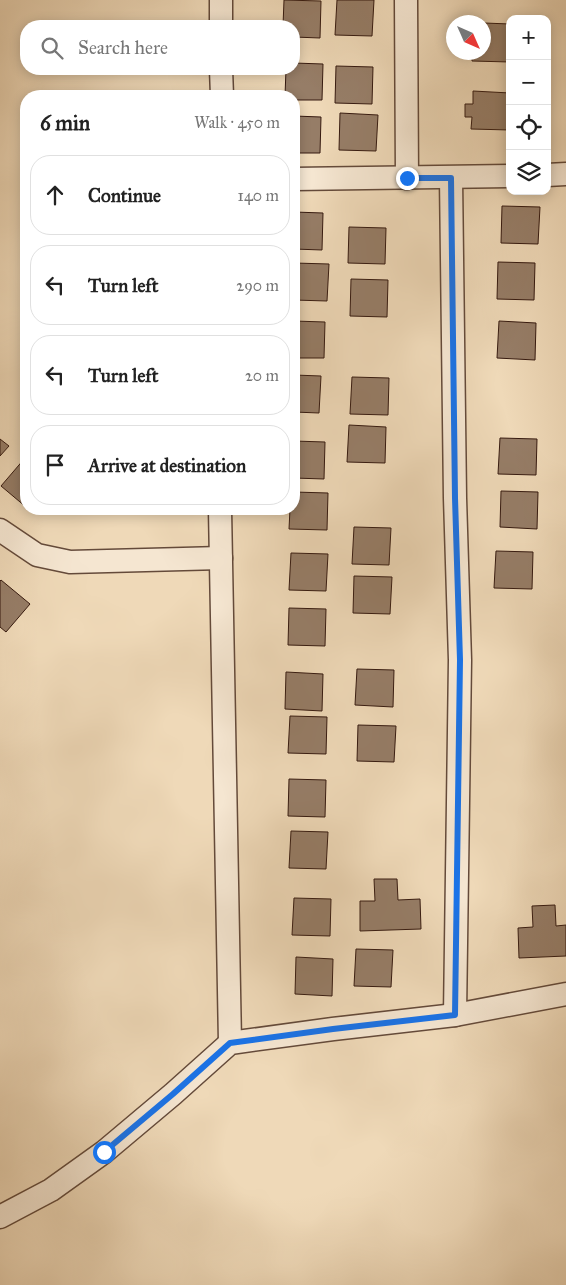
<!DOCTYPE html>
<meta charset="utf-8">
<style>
body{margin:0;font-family:"IM FELL Great Primer",serif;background:#f6f6f6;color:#222}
.controls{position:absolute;right:15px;top:15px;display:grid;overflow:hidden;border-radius:10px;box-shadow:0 2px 12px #0003}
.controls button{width:45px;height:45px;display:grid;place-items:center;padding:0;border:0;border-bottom:1px solid #e0e0e0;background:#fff;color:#222;font:25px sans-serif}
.compass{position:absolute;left:446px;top:15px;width:45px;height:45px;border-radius:50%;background:#fff;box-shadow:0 2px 12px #0003;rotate:135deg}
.stop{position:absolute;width:15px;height:15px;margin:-11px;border:4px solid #1a73e8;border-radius:50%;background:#fff}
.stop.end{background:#1a73e8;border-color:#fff;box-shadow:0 1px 5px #0008}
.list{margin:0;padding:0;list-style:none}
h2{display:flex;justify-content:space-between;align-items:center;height:65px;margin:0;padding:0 20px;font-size:21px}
h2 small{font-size:16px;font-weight:400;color:#767676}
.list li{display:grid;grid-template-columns:32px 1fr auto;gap:15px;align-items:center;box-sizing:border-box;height:80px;margin:0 10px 10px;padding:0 10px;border:1px solid #e0e0e0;border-radius:20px}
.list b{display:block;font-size:19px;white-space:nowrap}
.list em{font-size:16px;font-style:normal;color:#767676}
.icon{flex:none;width:28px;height:28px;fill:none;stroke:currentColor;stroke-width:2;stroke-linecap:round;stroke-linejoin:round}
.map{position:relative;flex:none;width:566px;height:1285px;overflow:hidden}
.search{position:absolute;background:#fff;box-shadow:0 2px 12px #0003;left:20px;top:20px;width:280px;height:55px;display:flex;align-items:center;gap:12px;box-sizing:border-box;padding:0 18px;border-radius:20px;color:#767676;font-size:19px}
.panel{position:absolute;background:#fff;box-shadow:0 2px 12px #0003;left:20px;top:90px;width:280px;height:425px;border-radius:20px}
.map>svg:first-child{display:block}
.building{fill:#967d67;stroke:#361a10}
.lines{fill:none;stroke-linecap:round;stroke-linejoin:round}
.minor-casing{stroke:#644a3a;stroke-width:25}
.minor{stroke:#f5e6d1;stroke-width:22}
.route{stroke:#1a73e8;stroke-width:6}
</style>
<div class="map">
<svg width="566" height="1285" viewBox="0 0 566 1285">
<rect width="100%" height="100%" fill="#efd9b8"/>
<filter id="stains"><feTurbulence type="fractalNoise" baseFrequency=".004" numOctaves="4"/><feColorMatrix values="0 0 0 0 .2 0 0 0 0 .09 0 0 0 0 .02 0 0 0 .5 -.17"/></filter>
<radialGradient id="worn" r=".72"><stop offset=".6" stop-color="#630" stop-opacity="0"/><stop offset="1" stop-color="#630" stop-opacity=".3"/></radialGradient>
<!-- building -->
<g class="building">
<polygon points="284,0 321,1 320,38 294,37 294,26 283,26"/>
<polygon points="337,0 374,0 372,36 335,35"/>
<polygon points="484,23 510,24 510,62 472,61 472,52 484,52"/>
<polygon points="294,63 323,64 322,100 294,100 294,96 285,96 286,69 294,69"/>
<polygon points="336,66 373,67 372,104 335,103"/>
<polygon points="473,91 510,93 510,130 471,129 472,117 465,117 465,104 473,104"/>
<polygon points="340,113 378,115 376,151 339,150"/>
<polygon points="294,116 321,117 320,153 294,153"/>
<polygon points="502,206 540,207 538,244 501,243"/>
<polygon points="294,212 323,213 322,250 294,249"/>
<polygon points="349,227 386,228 385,264 348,263"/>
<polygon points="498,262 535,263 534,300 497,299"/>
<polygon points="294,263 329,264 327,301 294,300"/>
<polygon points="351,279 388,280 387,317 350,316"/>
<polygon points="294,321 325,322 324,358 294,358"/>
<polygon points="499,321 536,323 535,360 497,358"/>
<polygon points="294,375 321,376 319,413 294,412"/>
<polygon points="352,377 389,378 388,415 350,414"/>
<polygon points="349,425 386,427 385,463 347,462"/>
<polygon points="500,438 537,439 536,475 498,474"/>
<polygon points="0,439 9,446 0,456"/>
<polygon points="294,441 325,442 324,479 294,478"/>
<polygon points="25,458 26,459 26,507 1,486"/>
<polygon points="501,491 538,492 537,529 500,527"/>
<polygon points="294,492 328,493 327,530 289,529 290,509 294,509"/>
<polygon points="354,527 391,528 389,565 352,564"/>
<polygon points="496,551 533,552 532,589 494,588"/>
<polygon points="291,553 328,554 326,591 289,590"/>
<polygon points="354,576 392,577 390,614 353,613"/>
<polygon points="1,580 30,604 6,632 0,627 0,581"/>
<polygon points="289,608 326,609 325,646 288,645"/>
<polygon points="357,669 394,670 393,707 355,705"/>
<polygon points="286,672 323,674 322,711 285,709"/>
<polygon points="290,716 327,717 326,754 288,753"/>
<polygon points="358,725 396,726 394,762 357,761"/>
<polygon points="289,779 326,780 325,817 288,816"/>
<polygon points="291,831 328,832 326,869 289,868"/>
<polygon points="374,879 397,879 398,900 420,899 421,929 360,931 360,901 375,901"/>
<polygon points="294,898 331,899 330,936 292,935"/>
<polygon points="555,905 556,926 566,925 566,956 519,958 518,928 533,927 532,906"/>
<polygon points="356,949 393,950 391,987 354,986"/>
<polygon points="296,957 333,959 332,996 295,994"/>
</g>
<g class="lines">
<defs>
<g id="minor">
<polyline points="221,0 221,26"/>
<polyline points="406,0 407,178"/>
<polyline points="221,69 222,96"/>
<polyline points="547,175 566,174"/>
<polyline points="451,178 455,498 460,660 455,1015"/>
<polyline points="294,179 510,176"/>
<polyline points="220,509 230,1043"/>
<polyline points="0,530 37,555 70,562 221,558"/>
<polyline points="0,1217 51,1190 104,1152 173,1094 230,1043 333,1029 455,1015 566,994"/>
</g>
</defs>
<!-- minor casing -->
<use href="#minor" class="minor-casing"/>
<!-- minor -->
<use href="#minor" class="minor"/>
</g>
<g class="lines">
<!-- route -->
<polyline class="route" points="104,1152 173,1094 230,1043 333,1029 455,1015 460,660 455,498 451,178 407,178"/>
</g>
<rect width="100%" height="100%" filter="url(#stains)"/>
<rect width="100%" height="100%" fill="url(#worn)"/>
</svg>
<div class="controls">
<button>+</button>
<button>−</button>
<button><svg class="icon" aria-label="locate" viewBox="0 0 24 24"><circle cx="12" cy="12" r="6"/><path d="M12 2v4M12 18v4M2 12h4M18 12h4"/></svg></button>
<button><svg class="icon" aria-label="layers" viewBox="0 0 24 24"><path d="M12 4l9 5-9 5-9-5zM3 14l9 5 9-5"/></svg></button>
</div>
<svg class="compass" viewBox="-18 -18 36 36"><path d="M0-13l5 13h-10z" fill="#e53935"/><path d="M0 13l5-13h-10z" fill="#767676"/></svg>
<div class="stop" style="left:104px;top:1152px"></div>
<div class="stop end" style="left:407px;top:178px"></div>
<div class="search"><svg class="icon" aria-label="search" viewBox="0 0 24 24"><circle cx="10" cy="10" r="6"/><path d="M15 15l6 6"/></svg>Search here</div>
<section class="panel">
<h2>6 min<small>Walk · 450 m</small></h2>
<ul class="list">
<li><svg class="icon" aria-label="ahead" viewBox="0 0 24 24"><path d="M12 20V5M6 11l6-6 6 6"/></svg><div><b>Continue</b></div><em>140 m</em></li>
<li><svg class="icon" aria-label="left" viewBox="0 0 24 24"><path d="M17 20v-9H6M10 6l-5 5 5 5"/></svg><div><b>Turn left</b></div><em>290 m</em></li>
<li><svg class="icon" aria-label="left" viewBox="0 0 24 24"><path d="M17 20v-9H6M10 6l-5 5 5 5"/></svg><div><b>Turn left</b></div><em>20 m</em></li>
<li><svg class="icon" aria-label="arrive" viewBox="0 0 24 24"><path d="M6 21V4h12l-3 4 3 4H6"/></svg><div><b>Arrive at destination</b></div></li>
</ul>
</section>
</div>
